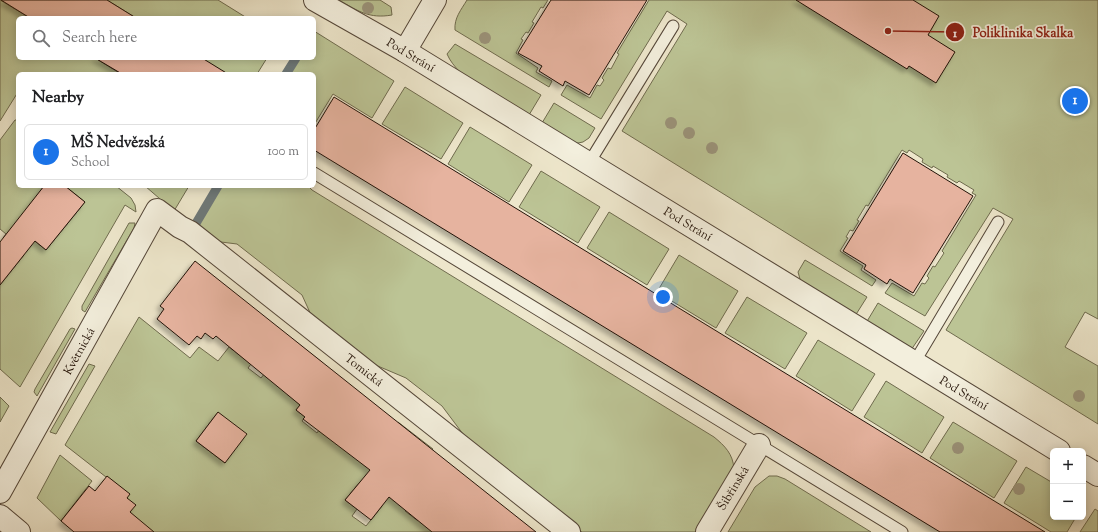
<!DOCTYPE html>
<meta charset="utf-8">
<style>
body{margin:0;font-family:"Sorts Mill Goudy",serif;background:#f6f6f6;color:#202124}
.controls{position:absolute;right:12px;bottom:12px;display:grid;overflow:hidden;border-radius:6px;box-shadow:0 2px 10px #0003}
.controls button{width:36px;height:36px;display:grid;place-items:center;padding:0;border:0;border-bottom:1px solid #e0e0e0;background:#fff;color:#202124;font:20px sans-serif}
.you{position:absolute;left:663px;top:297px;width:14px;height:14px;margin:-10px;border:3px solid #fff;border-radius:50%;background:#1a73e8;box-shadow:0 0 0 6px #1a73e833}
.badge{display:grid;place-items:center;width:26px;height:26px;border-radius:50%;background:#1a73e8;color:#fff;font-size:13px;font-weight:700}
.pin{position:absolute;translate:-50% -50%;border:2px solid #fff;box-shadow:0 1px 4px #0006}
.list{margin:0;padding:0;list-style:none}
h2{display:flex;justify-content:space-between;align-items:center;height:52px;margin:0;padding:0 16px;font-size:17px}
h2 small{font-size:13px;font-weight:400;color:#757577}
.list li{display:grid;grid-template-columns:26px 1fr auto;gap:12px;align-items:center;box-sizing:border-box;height:56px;margin:0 8px 8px;padding:0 8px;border:1px solid #e0e0e0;border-radius:6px}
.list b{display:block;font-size:15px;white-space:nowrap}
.list p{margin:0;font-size:13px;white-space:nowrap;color:#757577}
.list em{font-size:13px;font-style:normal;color:#757577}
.icon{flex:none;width:22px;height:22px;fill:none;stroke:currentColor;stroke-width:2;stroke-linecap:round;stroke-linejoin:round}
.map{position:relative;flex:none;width:1098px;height:532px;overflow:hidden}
.search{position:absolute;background:#fff;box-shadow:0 2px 10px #0003;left:16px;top:16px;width:300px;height:44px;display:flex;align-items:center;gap:10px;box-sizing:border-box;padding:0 14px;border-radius:6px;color:#757577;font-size:15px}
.panel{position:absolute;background:#fff;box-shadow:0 2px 10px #0003;left:16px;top:72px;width:300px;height:116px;border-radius:6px}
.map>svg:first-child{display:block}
.green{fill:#bcc495;stroke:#6f6b4e;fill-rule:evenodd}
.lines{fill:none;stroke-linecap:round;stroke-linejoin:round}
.stream{stroke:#6e7878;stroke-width:9}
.building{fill:#e6b39f;stroke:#221208;filter:url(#shadow)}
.service-casing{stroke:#554739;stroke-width:13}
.minor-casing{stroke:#554739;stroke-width:24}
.service{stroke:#f3efdd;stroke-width:11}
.minor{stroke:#f3efdd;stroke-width:22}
.tree{fill:#9b947b}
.labels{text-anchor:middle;stroke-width:3.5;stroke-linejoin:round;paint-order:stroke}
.street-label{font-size:12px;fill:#221208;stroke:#f3efdd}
.leader{fill:none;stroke:#8f2418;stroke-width:1.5}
.callout-dot{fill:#8f2418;stroke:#f3efdd;stroke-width:1.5}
.mark-label{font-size:12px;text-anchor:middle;font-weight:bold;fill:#fff}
.callout-label{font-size:13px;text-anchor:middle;font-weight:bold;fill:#8f2418;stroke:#f3efdd;stroke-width:3.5;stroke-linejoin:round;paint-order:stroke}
</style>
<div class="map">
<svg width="1098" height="532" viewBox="0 0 1098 532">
<defs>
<filter id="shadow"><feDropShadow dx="-3.5" dy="3.5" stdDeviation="2" flood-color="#0004"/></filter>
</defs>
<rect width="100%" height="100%" fill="#ede6cb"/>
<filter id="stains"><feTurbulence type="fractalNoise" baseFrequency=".005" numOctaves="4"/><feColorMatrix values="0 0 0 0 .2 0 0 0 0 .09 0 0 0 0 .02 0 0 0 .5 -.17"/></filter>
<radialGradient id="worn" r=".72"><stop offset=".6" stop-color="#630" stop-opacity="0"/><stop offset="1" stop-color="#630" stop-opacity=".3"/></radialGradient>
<!-- green -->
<g class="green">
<polygon points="0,0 30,18 18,18 18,58 95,58 121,74 18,74 18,92 0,121"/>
<polygon points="107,0 218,0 247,18 136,18"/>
<path d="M339 0H380L391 7 392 15C369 19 358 11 339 0Z"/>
<path d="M467 0H548L543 8 541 7 532 22 534 23 528 33 526 32 521 39 523 40 516 53 538 68 536 72 552 81 549 87 455 30C454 18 461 10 467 0Z"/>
<polygon points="649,0 1098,0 1098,319 1085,312 1065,347 1098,366 1098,424 946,330 1013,219 993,208 925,316 885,293 892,283 914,296 922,283 925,284 929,278 927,276 933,266 935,267 944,253 942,251 976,195 972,193 974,190 959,181 957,183 947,177 948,175 933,166 932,168 922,162 923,159 909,150 907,153 902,150 868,206 866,205 857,220 859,221 853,231 850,230 846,237 848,238 840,251 863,266 861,270 876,280 872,286 622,131 687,24 667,11 601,119 561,95 567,85 590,98 597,85 600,86 604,80 602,78 608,68 611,69 619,54 617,53"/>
<polygon points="314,31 394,81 372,118 333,94 314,125 314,74 286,74 296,58 314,58"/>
<path d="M455 44 541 95 529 115 460 72C455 67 450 61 447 54Z"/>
<polygon points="202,58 267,58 257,74 210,74"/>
<polygon points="405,87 463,123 441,159 382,124"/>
<polygon points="554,103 595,128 589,138 583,142 578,143 574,143 542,123"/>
<polygon points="15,120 18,120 18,186 44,186 17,227 46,250 85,202 65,186 116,186 131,198 135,205 136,212 125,205 20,387 0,369 0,285 24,255 3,238 6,234 0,229 0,140"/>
<polygon points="470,127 532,165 509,202 448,164"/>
<polygon points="541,171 600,207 578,243 519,207"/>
<polygon points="145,186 189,186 174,211"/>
<path d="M218 186H308L312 190 714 437C725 446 733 454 734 469L702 532H582L469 442 442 406 406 378 366 361 312 317 302 295 237 244 213 241 195 225Z"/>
<polygon points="609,212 669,249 647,285 587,248"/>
<polygon points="129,223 135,223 134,228 85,312 82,310 82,306"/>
<polygon points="679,255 738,291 716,328 657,292"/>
<polygon points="805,260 867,297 855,316 805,284 800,279 798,272"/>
<polygon points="747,297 807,333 785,369 725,333"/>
<polygon points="878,303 924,331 911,350 866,323"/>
<path d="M139 317 190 358 199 347 218 361 229 347 251 364 248 368 261 378 292 339 323 363 294 400 300 405 296 410 305 417 302 421 317 433 323 424 365 464 398 422 433 449 397 494 406 510 405 511 418 521 429 507 439 532H128L130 512 127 498 106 477 65 445ZM218 412 225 463 196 441ZM359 483 368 495 382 506 366 526 352 516 357 509 345 500Z"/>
<polygon points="72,328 75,329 37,396 34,392 35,389 70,329"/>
<polygon points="818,340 875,374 852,411 796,376"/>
<polygon points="89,364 95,366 56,434 50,432"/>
<polygon points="886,381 944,417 922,453 864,417"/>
<polygon points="0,397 9,406 0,422"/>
<polygon points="953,422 1017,461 994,498 930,458"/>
<polygon points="60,455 92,481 61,521 37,498"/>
<polygon points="1026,467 1053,483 1053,517 1076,517 1067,532 1051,532 1004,503"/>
<polygon points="769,476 777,476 785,479 871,532 728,532 755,487"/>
<polygon points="1095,509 1098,511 1098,532 1080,532"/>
</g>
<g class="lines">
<!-- stream -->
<g class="stream">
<polyline points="286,74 296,58"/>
<polyline points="195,225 218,186"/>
</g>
</g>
<!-- building -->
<g class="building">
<polygon points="1,0 107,0 136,18 30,18"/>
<polygon points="551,0 647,0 589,95 565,81 563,86 539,71 542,66 518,53"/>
<polygon points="796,0 913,0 939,16 928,35 955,52 936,83 909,66 907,69"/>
<polygon points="95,58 202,58 228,74 122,74"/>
<polygon points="334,97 651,291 1045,532 940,532 314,150 314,130"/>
<polygon points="903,153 973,196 913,293 890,279 887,284 864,269 866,265 843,251"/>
<polygon points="44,186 65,186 85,202 46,250 35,241 0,285 0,242"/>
<polygon points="195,261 468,478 536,532 432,532 389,497 371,520 345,500 370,470 303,419 305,417 296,410 300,405 216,336 213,339 205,333 201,339 197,336 189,345 157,319 164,309 160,306"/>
<polygon points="218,412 247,434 225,463 196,441"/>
<polygon points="107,476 130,494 127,498 136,505 130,512 154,532 74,532 61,521 89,486 95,491"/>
</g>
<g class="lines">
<defs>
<g id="service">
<polyline points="589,163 673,26"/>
<polyline points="314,173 902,532"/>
<polyline points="914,363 998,222"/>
</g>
<g id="minor">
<polyline points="315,0 405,51 1059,451"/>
<polyline points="405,51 435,0"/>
<polyline points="1083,466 1098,475"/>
<polyline points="0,492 157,210 180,227 190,232 569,532"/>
<polyline points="0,516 19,532"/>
<polyline points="707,532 759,445"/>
</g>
</defs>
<!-- service casing -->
<use href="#service" class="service-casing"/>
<!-- minor casing -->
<use href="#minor" class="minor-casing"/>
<!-- service -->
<use href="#service" class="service"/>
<!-- minor -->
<use href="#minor" class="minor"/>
</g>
<!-- trees -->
<g class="tree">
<circle cx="368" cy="8" r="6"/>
<circle cx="485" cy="38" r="6"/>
<circle cx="671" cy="123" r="6"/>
<circle cx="689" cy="133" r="6"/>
<circle cx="712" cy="148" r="6"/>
<circle cx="1079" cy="396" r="6"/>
<circle cx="958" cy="448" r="6"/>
<circle cx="1019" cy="489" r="6"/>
</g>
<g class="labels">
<!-- street labels -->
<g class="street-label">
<text transform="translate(411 55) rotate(31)" y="4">Pod Strání</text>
<text transform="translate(688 224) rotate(31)" y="4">Pod Strání</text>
<text transform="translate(79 351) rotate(-61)" y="4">Květnická</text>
<text transform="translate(364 370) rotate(38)" y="4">Tomická</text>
<text transform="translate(964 393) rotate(31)" y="4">Pod Strání</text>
<text transform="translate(733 488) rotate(-59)" y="4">Šibřinská</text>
</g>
</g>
<!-- callouts -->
<path class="leader" d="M888 31L955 32"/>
<g class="callout-dot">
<circle cx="888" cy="31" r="4"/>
<circle cx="955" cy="32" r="10"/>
</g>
<g class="mark-label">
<text x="955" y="37">1</text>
</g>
<g class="callout-label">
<text x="1023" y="37">Poliklinika Skalka</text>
</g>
<rect width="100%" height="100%" filter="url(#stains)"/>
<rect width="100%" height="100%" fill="url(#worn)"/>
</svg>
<div class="controls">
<button>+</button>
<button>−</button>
</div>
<div class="you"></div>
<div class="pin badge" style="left:1075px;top:101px">1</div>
<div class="search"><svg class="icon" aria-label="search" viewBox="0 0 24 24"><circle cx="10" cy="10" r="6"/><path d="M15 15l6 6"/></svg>Search here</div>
<section class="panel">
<h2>Nearby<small></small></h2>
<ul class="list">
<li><span class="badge">1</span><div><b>MŠ Nedvězská</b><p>School</p></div><em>100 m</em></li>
</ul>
</section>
</div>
